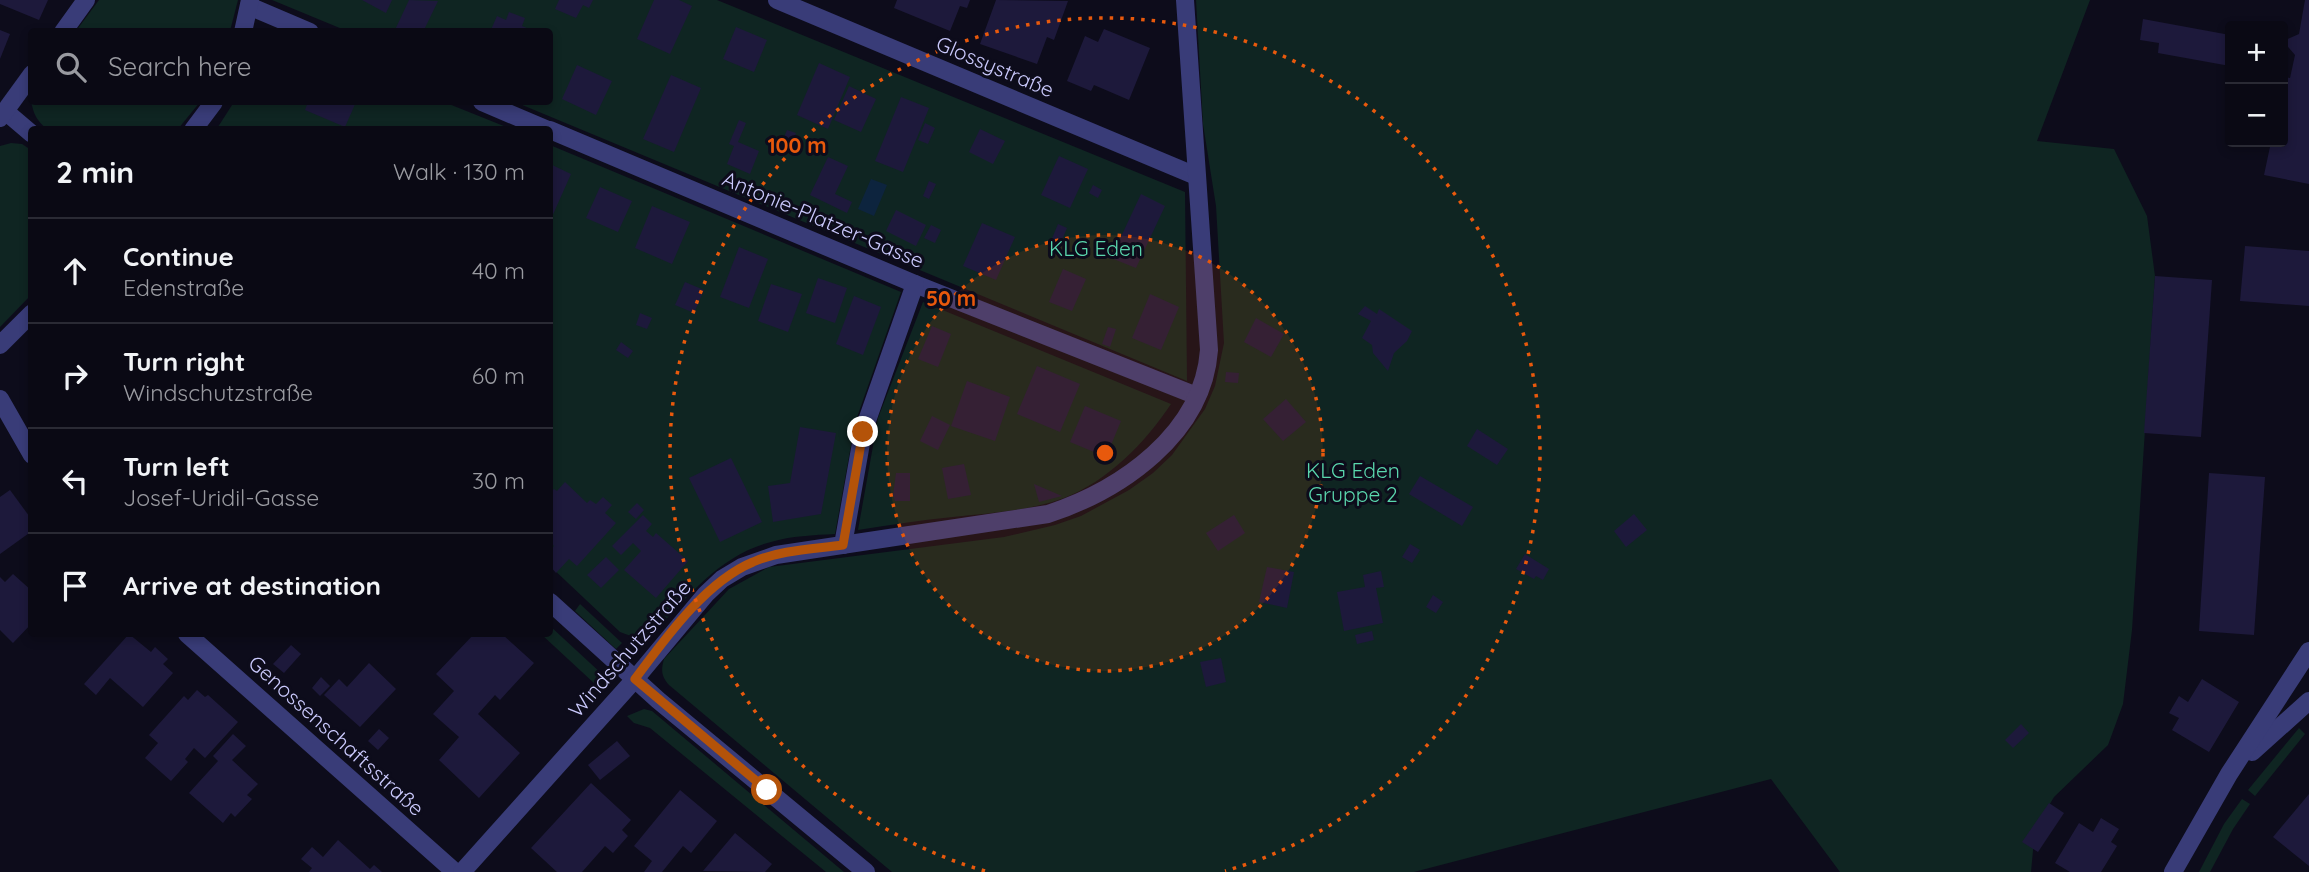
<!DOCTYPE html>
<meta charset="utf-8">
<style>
body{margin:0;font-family:Quicksand,sans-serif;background:#13121d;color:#f1f3f6}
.controls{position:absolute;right:21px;top:21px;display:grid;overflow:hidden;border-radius:7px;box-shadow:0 4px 10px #0003}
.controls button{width:63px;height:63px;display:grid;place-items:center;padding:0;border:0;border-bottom:2px solid #2a2a34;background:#0a0914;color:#f1f3f6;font:35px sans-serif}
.stop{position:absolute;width:21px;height:21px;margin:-16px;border:5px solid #b45309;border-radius:50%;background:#fff}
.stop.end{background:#b45309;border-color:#fff;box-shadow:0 2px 7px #0008}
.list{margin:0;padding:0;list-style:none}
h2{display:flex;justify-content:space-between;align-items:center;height:91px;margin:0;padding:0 28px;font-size:30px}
h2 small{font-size:23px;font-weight:400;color:#999aa0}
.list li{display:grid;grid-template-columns:46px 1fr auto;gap:21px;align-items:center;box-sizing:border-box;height:105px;padding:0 28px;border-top:2px solid #2a2a34}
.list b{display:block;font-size:26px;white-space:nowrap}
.list p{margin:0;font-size:23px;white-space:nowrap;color:#999aa0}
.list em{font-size:23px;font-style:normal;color:#999aa0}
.icon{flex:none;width:38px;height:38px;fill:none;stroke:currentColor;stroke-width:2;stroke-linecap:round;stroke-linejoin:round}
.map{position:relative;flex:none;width:2309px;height:872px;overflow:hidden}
.search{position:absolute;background:#0a0914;box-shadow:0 4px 10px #0003;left:28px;top:28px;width:525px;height:77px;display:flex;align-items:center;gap:18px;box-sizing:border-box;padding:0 24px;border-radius:7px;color:#999aa0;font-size:26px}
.panel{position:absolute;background:#0a0914;box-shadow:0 4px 10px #0003;left:28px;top:126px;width:525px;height:511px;border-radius:7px}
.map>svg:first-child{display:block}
.green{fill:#0f2522}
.water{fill:#0d243e}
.building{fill:#1d193b}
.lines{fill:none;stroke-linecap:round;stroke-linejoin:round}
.minor{stroke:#393c78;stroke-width:18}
.route{stroke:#b45309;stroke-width:9}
.ring{fill:none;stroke:#e8590c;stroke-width:3.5;stroke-dasharray:3.5 7}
.labels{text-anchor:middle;stroke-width:6;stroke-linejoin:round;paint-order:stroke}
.street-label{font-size:21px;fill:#cac9fc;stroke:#0d0c1b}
.park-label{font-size:21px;fill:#5ad7ad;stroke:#0d0c1b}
.centre{fill:#e8590c;stroke:#0d0c1b;stroke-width:3.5}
.ring-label{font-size:21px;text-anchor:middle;font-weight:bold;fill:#e8590c;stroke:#0d0c1b;stroke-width:6;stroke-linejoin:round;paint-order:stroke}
</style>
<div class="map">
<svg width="2309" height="872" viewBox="0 0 2309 872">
<rect width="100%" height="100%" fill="#0d0c1b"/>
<!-- green -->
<g class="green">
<polygon points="99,0 238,0 230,31 76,31"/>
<polygon points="272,0 717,0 1185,192 1187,381 515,102 550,102 550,32 347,31"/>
<path d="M1196 0H2090L2037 141 2114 149 2147 216 2155 276 2132 630 2123 704 2108 745 2054 797 2035 829 2031 872H1840L1771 779 1414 872H892L669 685C661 676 661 670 664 659L729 589 769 567 1004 537 1055 525 1081 516 1129 490 1153 473 1172 455 1205 409 1215 386 1224 343 1216 206 1203 124Z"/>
<path d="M31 99 32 102H200L178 129 48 130C37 121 33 114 31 100Z"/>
<polygon points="234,102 444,102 511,129 216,130"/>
<polygon points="11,143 22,144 31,150 31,295 0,327 0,146"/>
<path d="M550 145 901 292 855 423 835 534C814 535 791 536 771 542 722 554 689 595 656 630 643 638 634 638 620 632L550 566Z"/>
<path d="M923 302 1171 404C1145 443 1108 481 1064 498 1029 511 990 513 953 517 922 520 890 525 858 530L878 418Z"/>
<polygon points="580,604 622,643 616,649 575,611"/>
<polygon points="550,626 603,675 595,684 541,634 550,634"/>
<polygon points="644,709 652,711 844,872 826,872 650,728 634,723 627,716"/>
<polygon points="2299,728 2305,734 2255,796 2248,790"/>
<polygon points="2242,799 2250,804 2233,829 2210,872 2199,872 2224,824"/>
</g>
<!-- water -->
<polygon class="water" points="871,179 887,185 874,216 858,209"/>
<!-- building -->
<g class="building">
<polygon points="0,0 48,0 39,20 0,4"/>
<polygon points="362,0 392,0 386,13"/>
<polygon points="409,0 438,1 423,32 395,30"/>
<polygon points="559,0 593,0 589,8 583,5 576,18 555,9"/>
<polygon points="654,0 679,0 692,6 670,54 637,39"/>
<polygon points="897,0 970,0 967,8 960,6 950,31 894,8"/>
<polygon points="996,0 1068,1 1054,40 1047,37 1037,64 980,44"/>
<polygon points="2305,0 2309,0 2309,184 2264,175 2271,142 2283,142 2283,83 2284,77 2290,78 2295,55 2283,41 2299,34"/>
<polygon points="509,12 525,18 522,26 529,29 528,32 490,32 497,16 506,20"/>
<polygon points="2143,19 2230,35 2230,66 2158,53 2159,43 2140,40"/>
<polygon points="736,27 767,40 754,72 723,59"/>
<polygon points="1104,29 1150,48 1129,100 1094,85 1091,91 1067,81 1085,36 1098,42"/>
<polygon points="0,30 10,34 0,59"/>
<polygon points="819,63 850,77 828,129 797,115"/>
<polygon points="577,65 612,81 596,115 562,99"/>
<polygon points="671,75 701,88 674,152 643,139"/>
<polygon points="849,86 876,99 861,132 834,120"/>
<polygon points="901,97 929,108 903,172 875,161"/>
<polygon points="308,102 356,102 345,127 305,110"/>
<polygon points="739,120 746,123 738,142 759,151 750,174 727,164 734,146 729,144"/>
<polygon points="925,123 935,128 928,144 918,140"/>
<polygon points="980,129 1005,141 993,164 969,152"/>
<polygon points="787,130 796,133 789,151 780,147"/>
<polygon points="1059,156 1088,169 1070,208 1041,195"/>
<polygon points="828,157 848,166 835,194 852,202 847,213 810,195"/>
<polygon points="550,164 571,174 551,219 550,218"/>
<polygon points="929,181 936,184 929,199 923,196"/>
<polygon points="1093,185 1102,190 1098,198 1089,193"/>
<polygon points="600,187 632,201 618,232 586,218"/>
<polygon points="1141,194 1165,206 1136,268 1111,258"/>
<polygon points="652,206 690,222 672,264 635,248"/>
<polygon points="896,210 926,225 916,246 886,231"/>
<polygon points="982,223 1015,237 996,280 963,266"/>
<polygon points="1058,224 1067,228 1060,245 1051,241"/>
<polygon points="931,225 941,230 935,243 924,238"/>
<polygon points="2245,246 2309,251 2309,306 2240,301"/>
<polygon points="739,247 768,259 749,308 720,297"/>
<polygon points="1063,269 1086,279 1072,311 1049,302"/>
<polygon points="2155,276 2212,280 2201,437 2144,433"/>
<polygon points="818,278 847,288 835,323 806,313"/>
<polygon points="685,282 704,290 694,313 675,305"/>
<polygon points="771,284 802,294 788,332 758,321"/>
<polygon points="1150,294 1179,307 1161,350 1132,338"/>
<polygon points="854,296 881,307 863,355 836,344"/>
<polygon points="1365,306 1377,314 1379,309 1412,331 1407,341 1394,353 1388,371 1373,353 1372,345 1362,338 1371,321 1358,314"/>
<polygon points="640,313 652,318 647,329 636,325"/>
<polygon points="1256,318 1284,334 1271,357 1244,342"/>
<polygon points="932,326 951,334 938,367 918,359"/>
<polygon points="1108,327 1116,329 1110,347 1102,344"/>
<polygon points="621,342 633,351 628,358 616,350"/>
<polygon points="1037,366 1080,384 1060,432 1017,414"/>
<polygon points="1226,372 1239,373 1238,383 1225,382"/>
<polygon points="967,381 1010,397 995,441 951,426"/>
<polygon points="1286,399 1306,422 1283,441 1263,419"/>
<polygon points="1085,406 1121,421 1106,457 1070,442"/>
<polygon points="932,416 950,425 938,450 920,441"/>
<polygon points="800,427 836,433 821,514 773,522 768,486 790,483"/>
<polygon points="1477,429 1508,449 1497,465 1467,446"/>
<polygon points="731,458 762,522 720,542 689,478"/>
<polygon points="964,464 971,495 948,499 942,468"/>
<polygon points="896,473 910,473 910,501 895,501 893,495"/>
<polygon points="2209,473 2265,477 2254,635 2199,631"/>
<polygon points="1420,476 1473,507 1462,526 1409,494"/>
<polygon points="565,482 587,503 590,500 596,504 603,497 612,505 605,513 616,523 577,566 569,559 556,573 550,566 550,551 554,546 550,541 550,493 554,489 557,491"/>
<polygon points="1034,484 1062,496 1039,502"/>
<polygon points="10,490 32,520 32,531 0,554 0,497"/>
<polygon points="637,503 644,510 636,519 628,512"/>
<polygon points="1634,514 1647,530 1626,547 1614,531"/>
<polygon points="643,515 652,524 646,531 653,537 656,533 688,561 656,598 624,570 641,551 633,543 621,555 612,546"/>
<polygon points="1234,515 1245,533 1218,551 1206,533"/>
<polygon points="1410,544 1420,550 1412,563 1402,557"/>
<polygon points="1525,554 1549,569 1543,580 1536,576 1534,579 1516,569"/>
<polygon points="606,557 619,570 601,588 587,575"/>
<polygon points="1267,567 1294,572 1287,608 1259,602"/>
<polygon points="1381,571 1384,587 1376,588 1383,623 1344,631 1337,592 1365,587 1363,575"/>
<polygon points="13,574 32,591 32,623 13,643 0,630 0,577 5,582"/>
<polygon points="1433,595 1443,602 1436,613 1426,607"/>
<polygon points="1372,631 1374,640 1357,644 1355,635"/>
<polygon points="129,634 151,652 155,647 168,659 163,664 173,673 143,707 110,678 96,695 84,684"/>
<polygon points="474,634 502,634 534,663 500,700 495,695 478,714 520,753 479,798 439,760 459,737 433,714 454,691 436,674"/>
<polygon points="291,645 301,654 284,673 273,664"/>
<polygon points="1221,658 1226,682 1206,687 1200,662"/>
<polygon points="369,663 396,689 360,727 324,695 339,679 347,687"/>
<polygon points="321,677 330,686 320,696 312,688"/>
<polygon points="2202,679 2239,702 2209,752 2172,730 2179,718 2169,713 2179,696 2188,702"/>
<polygon points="197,690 205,697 208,695 238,722 205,758 194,748 185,759 188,762 171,781 145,758 158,743 149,735 184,696 188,700"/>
<polygon points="2021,724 2029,733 2013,748 2005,740"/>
<polygon points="379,729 389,738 378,750 368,741"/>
<polygon points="233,734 246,746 232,760 258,784 247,795 252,799 235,817 231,813 223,823 189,793 218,761 213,756"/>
<polygon points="617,741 630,756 600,780 588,765"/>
<polygon points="591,783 631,820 622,830 628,836 613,853 605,846 582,872 557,872 531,848"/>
<polygon points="680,790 717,821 691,853 683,846 662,872 644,872 652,861 634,846"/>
<polygon points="2309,794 2309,866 2273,837"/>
<polygon points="2049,803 2064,813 2038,852 2022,842"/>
<polygon points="2101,818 2119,829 2111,842 2117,846 2101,872 2070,872 2055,863 2079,823 2093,832"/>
<polygon points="735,833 772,864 765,872 703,871"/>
<polygon points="338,840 370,869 374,865 382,872 309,872 312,868 301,859 312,847 323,857"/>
</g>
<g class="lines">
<!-- minor -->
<g class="minor">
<polyline points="777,0 1196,176"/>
<polyline points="249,6 310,32"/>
<polyline points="63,32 86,0"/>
<polyline points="243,32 250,0"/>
<polyline points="482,102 548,130"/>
<polyline points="5,111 32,134"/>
<polyline points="0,118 32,74"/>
<polyline points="193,130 214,102"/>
<polyline points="550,130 915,284 1197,396"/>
<polyline points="0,345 32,313"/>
<polyline points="0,399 32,455"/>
<polyline points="843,545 863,432 915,284"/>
<polyline points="550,602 658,700 866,872"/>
<polyline points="187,634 455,872"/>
<polyline points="2252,752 2309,701"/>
<path d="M462 872 635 679 706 594 722 579 742 567 776 555 1048 514C1121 490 1203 434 1209 350L1185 0"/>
<polyline points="2173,872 2229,774 2309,651"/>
</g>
</g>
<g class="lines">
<!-- route -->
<path class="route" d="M767 790 635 679C665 639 705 582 753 562 780 550 814 549 843 545L863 432"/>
</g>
<!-- distance rings -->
<circle cx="1105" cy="453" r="218" fill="#e8590c" fill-opacity=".12"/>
<g class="ring">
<circle cx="1105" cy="453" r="218"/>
<path d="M985 871A435 435 0 1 1 1225 871"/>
</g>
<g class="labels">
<!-- street labels -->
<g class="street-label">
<text transform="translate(995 67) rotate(23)" y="7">Glossystraße</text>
<text transform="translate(823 220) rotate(23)" y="7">Antonie-Platzer-Gasse</text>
<text transform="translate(630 649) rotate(-49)" y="7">Windschutzstraße</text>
<text transform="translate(336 736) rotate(42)" y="7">Genossenschaftsstraße</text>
</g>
<!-- park labels -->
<g class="park-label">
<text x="1096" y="256">KLG Eden</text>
<text x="1353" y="478">KLG Eden<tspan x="1353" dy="24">Gruppe 2</tspan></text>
</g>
</g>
<circle cx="1105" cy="453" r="10" class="centre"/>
<g class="ring-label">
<text x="797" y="153">100 m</text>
<text x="951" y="306">50 m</text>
</g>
</svg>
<div class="controls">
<button>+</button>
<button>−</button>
</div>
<div class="stop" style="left:767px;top:790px"></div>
<div class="stop end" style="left:863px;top:432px"></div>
<div class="search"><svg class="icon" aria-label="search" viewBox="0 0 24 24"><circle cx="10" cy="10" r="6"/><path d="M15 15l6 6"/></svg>Search here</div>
<section class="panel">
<h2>2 min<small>Walk · 130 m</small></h2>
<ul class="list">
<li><svg class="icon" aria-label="ahead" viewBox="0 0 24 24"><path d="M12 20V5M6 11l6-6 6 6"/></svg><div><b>Continue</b><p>Edenstraße</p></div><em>40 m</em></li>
<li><svg class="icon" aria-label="right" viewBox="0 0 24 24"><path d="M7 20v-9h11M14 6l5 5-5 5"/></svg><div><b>Turn right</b><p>Windschutzstraße</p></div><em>60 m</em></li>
<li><svg class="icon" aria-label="left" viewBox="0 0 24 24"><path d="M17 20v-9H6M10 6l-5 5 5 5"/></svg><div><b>Turn left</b><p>Josef-Uridil-Gasse</p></div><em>30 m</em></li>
<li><svg class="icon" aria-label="arrive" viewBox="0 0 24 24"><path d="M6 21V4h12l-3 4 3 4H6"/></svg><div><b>Arrive at destination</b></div></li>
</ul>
</section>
</div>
